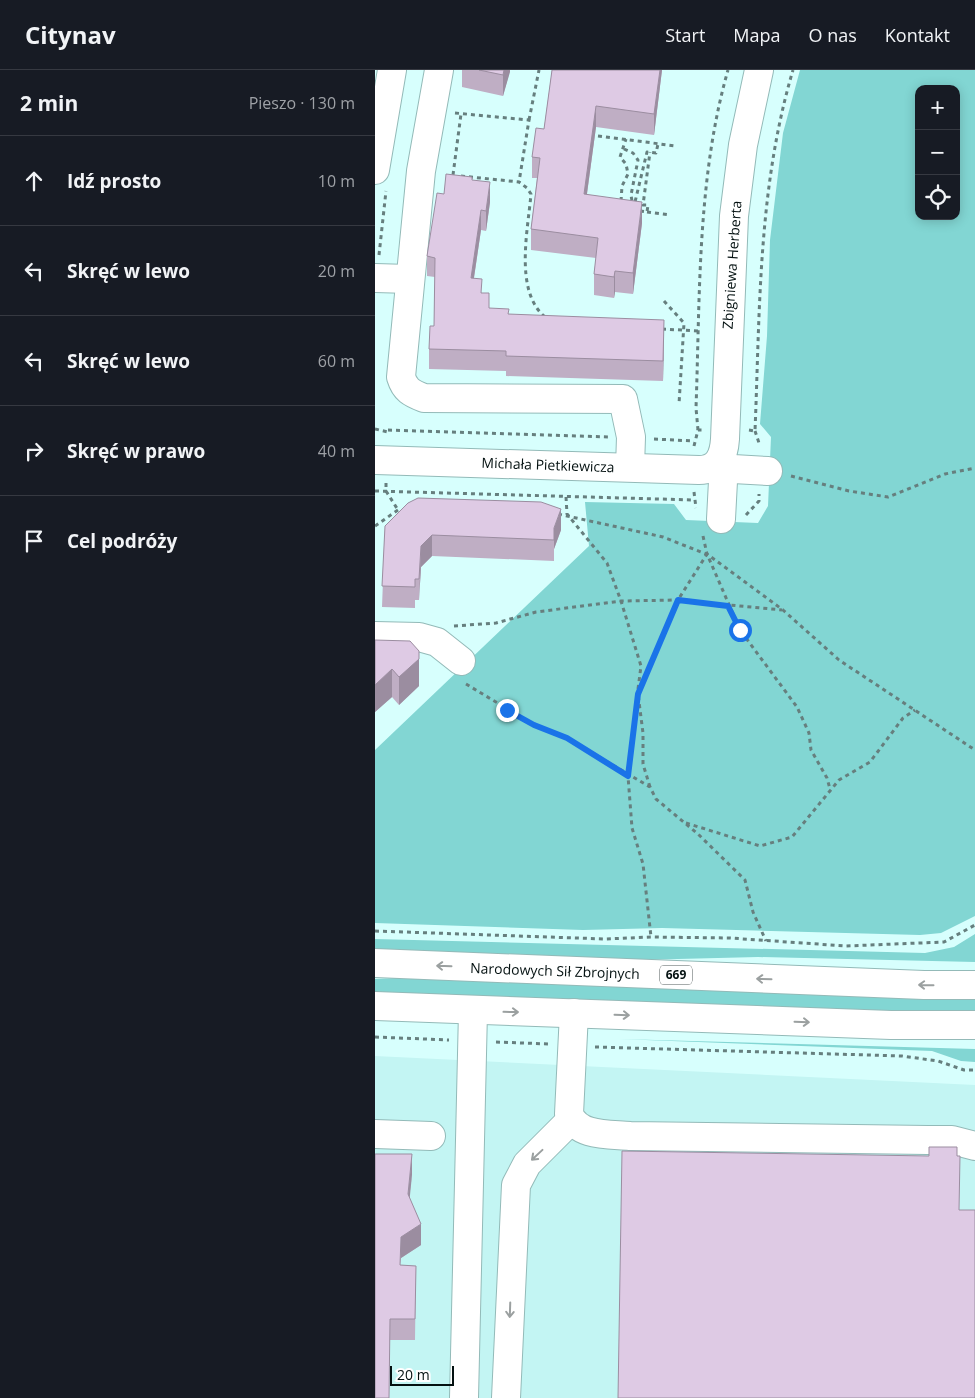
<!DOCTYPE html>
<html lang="pl">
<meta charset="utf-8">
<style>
body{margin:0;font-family:"Open Sans",sans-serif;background:#242831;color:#f1f3f6}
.controls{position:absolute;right:15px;top:15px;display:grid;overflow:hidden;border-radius:10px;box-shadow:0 2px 12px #0003}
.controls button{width:45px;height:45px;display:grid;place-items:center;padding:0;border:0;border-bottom:1px solid #363941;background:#171b24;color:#f1f3f6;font:25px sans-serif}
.scale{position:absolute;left:15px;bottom:12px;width:64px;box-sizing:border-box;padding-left:5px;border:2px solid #041111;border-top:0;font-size:14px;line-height:18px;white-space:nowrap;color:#041111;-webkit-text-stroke:4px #fff;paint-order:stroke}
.stop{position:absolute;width:15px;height:15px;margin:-11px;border:4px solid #1a73e8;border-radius:50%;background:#fff}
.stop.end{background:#1a73e8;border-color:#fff;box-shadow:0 1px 5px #0008}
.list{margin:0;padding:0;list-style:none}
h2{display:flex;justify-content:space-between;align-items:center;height:65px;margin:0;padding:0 20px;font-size:21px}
h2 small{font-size:16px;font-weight:400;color:#9ea1a6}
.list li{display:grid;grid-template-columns:32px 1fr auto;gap:15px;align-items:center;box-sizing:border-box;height:90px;padding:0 20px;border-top:1px solid #363941}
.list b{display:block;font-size:19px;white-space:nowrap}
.list em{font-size:16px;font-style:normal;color:#9ea1a6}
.icon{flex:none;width:28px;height:28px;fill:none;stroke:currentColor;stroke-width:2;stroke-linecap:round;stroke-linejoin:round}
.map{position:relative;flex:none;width:600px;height:1328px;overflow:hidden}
header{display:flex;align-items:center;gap:30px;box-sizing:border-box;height:70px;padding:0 25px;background:#171b24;border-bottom:1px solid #363941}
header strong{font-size:24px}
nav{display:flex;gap:28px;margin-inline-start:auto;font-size:18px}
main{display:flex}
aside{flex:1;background:#171b24}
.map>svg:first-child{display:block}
.built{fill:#c3f5f3}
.green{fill:#82d6d3;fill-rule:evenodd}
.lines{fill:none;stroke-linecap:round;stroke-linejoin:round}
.minor-casing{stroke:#93bab8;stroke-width:30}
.major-casing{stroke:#93bab8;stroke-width:30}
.path{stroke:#667f7e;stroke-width:3;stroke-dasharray:4 4;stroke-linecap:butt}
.minor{stroke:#fff;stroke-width:28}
.major{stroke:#fff;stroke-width:28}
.wall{fill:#bfaec4}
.shaded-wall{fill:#9b8da0}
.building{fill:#decae4;stroke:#9b8da0}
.oneway{stroke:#9ba0a0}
.route{stroke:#1a73e8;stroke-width:6}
.labels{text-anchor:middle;stroke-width:4;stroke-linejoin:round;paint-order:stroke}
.shield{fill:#fff;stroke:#4f5858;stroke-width:1}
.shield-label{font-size:12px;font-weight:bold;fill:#041111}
.street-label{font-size:14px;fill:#041111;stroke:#fff}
</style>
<header>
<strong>Citynav</strong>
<nav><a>Start</a><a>Mapa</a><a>O nas</a><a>Kontakt</a></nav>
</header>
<main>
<aside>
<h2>2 min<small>Pieszo · 130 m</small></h2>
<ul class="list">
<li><svg class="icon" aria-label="ahead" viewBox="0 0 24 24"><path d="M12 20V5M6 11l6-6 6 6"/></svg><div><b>Idź prosto</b></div><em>10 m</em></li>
<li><svg class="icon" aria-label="left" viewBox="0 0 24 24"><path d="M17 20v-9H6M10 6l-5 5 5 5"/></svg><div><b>Skręć w lewo</b></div><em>20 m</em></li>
<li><svg class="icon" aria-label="left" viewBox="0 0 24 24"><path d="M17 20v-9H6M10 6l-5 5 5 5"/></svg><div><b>Skręć w lewo</b></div><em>60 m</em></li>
<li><svg class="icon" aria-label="right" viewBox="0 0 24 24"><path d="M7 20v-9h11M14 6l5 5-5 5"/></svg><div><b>Skręć w prawo</b></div><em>40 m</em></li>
<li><svg class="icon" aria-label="arrive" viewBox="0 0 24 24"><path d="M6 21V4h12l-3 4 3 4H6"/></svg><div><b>Cel podróży</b></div></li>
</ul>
</aside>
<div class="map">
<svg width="600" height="1328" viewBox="0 0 600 1328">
<rect width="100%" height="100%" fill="#d7fffd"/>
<!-- built -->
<polygon class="built" points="0,986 600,1015 600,1328 0,1328"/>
<!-- green -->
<g class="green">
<path d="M425 0H600V846L566 863 545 865 287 858 208 860 0 853V680L214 476 210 432 299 434 311 450 383 453 393 436 396 367 385 354 392 266 395 170 408 63ZM544 19H581V146H544Z"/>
<polygon points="600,864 600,892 383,887 222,891 0,881 0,869 550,883 579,877"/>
<polygon points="22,908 600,929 600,942 307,936 0,926 0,909"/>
<polygon points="244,969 600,979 600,992 586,991 557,981"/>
</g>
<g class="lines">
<defs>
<g id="minor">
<path d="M64 0 46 101 26 307C30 320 36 323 49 328L248 329 256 367 255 397"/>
<polyline points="0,100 17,0"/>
<polyline points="0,208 34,209"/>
<path d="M0 390 324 400C343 400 349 386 350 369L359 146 368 75 384 0"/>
<polyline points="344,392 348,411 346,449"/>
<polyline points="344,392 358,399 393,401"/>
<polyline points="0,566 44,567 62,572 86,591"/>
<path d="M199 943 194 1044C203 1067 234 1064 255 1066L553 1070H577L600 1076"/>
<polyline points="0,1064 56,1066"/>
<polyline points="89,1328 98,941"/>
<polyline points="131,1328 141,1115 152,1094 196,1050"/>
</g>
<g id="major">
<polyline points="0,893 549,915 600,915"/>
<polyline points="0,936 516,955 600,955"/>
</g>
</defs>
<!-- minor casing -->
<use href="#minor" class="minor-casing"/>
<!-- major casing -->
<use href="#major" class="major-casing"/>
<!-- path -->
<g class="path">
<polyline points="80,43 154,50 144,112"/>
<polyline points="154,50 164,0"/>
<polyline points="223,66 301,76"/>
<polyline points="249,79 258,83 263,90 256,125 257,131 260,132 272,82 281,83 283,74"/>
<polyline points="78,105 86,44"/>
<path d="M86 106 144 112 152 118 156 124C153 160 139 221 170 247"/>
<polyline points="246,131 247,116 253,104 251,94 245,87 251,69"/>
<polyline points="265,141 272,142 273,135 268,135 275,82"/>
<polyline points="272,142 295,145"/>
<polyline points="4,185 11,121"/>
<polyline points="289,231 309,253 304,334"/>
<polyline points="287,259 324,261"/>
<polyline points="0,359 13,362"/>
<polyline points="13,360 233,367"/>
<path d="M323 360 321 338C325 227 322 108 353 0"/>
<path d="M374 360 380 361C385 238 383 118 418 0"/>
<polyline points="380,361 385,376"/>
<polyline points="279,369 319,371"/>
<polyline points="319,376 323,360 328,360"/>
<polyline points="416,406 474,421 513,427 570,404 600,398"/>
<polyline points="11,413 11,421 23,440"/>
<polyline points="0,421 319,430"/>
<polyline points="319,422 321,438"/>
<polyline points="191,427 192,444 232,493 246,531 266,596 263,619"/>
<polyline points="183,444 288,467 331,484"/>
<polyline points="371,445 384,431 384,424"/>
<polyline points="0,456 23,440 29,440"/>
<polyline points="328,466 332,484 408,540 464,590 600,680"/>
<polyline points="79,556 121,553 161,542 246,531 303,530 407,540"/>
<polyline points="91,614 159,655 192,668 275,717 281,729 323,764 370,810 378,842 391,871"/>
<polyline points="262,631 253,706 257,758 268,794 276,867"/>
<polyline points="275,717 268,694 268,663 263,624 303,530 332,484 365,560 422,637 434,663 436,680 452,708 455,719"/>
<polyline points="311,753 385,776 417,767 464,710 495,692 528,648 540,640"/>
<polyline points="0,861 230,869 276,867 355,868 471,876 569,872 600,855"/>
<polyline points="0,967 74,970"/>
<polyline points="121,972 174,974"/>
<polyline points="220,977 527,986 563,991 589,1000 600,1000"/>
</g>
<!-- minor -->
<use href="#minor" class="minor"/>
<!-- major -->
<use href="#major" class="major"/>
</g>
<!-- wall -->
<g class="wall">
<polygon points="87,0 135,0 128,26 87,17"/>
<polygon points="177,0 287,0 279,65 221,57 212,124 267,153 258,224 240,222 239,228 219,225 219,204 221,188 156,180 156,159 162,108 157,108 157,87 169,59"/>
<polygon points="97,110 115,132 111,161 106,160 99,208 114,238 134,244 289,269 288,311 131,306 131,301 54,299 54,279 59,256 60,207 52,206 52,186 69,124"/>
<polygon points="10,456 186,460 179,479 179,491 57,486 46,497 44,530 40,530 40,538 7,537"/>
<polygon points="0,570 44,616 24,635 17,627 0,642"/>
<polygon points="37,1105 34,1128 46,1175 26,1188 25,1195 41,1196 40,1270 15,1270 0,1328"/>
</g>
<!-- shaded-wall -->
<g class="shaded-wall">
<polygon points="129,0 135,0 135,2 128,26 128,5"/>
<polygon points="285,0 287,0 279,65 279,44"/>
<polygon points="221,36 221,57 209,145 209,124"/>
<polygon points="115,112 115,132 111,161 111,141"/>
<polygon points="267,132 267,153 258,224 258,203"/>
<polygon points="106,140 106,160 96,227 96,208"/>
<polygon points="240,201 240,222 239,228 239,207"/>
<polygon points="289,250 289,269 288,311 288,291"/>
<polygon points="186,439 186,460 179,479 179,491 179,458"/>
<polygon points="57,465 57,486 46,497 44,530 46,476"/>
<polygon points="44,581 44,616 24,635 24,607"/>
<polygon points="17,599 17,627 0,642 0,615"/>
<polygon points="37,1084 37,1105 33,1145 33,1124"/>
<polygon points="46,1154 46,1175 26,1188 26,1167"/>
</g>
<!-- building -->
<g class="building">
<polygon points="104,0 129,0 128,5"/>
<polygon points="177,0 285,0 279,44 221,36 209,124 267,132 258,203 240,201 239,207 219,204 223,168 156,159 165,88 157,87 161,58 169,59"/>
<polygon points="71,104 97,107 97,110 115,112 111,141 106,140 96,208 107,209 106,223 114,223 114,238 134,239 133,244 289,250 288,291 131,286 131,281 54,279 55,256 59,256 60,188 52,186 62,123 69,124"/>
<polygon points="43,428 166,432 186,439 179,458 179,470 57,465 46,476 44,509 40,509 40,517 7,516 10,456 33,433"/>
<polygon points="0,570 35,571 44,581 44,589 24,607 17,599 0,615"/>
<polygon points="554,1077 582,1077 582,1086 585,1086 584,1140 600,1140 600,1328 243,1328 247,1081 554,1086"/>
<polygon points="0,1084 37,1084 33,1124 46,1154 26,1167 25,1195 41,1196 40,1249 15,1249 14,1328 0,1328"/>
</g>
<!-- one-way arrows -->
<defs><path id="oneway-shaft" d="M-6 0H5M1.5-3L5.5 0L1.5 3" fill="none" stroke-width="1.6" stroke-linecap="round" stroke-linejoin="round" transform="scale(1.25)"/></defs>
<g class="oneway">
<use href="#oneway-shaft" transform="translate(69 896) rotate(-178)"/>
<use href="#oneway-shaft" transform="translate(389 909) rotate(-178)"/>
<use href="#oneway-shaft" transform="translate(551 915) rotate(-179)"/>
<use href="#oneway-shaft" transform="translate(136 942) rotate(1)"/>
<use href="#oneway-shaft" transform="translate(247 945) rotate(2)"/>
<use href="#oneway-shaft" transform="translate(427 952) rotate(2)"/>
<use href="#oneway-shaft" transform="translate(162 1085) rotate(137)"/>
<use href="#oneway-shaft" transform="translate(135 1240) rotate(92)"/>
</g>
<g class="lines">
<!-- route -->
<polyline class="route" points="132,640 159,655 192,668 253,706 263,624 303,530 353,536 365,560"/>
</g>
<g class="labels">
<!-- shield labels -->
<rect class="shield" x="285" y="895.5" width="32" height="19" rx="4"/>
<g class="shield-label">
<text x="301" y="909">669</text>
</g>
<!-- street labels -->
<g class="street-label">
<text transform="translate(357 195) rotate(-86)" y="5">Zbigniewa Herberta</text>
<text transform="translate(173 395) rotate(2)" y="5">Michała Pietkiewicza</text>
<text transform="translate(180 901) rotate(2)" y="5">Narodowych Sił Zbrojnych</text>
</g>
</g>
</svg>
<div class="controls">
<button>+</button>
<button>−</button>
<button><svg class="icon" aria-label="locate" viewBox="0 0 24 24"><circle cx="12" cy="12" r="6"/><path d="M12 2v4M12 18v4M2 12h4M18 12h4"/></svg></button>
</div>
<div class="scale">20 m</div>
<div class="stop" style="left:365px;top:560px"></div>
<div class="stop end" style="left:132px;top:640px"></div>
</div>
</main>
